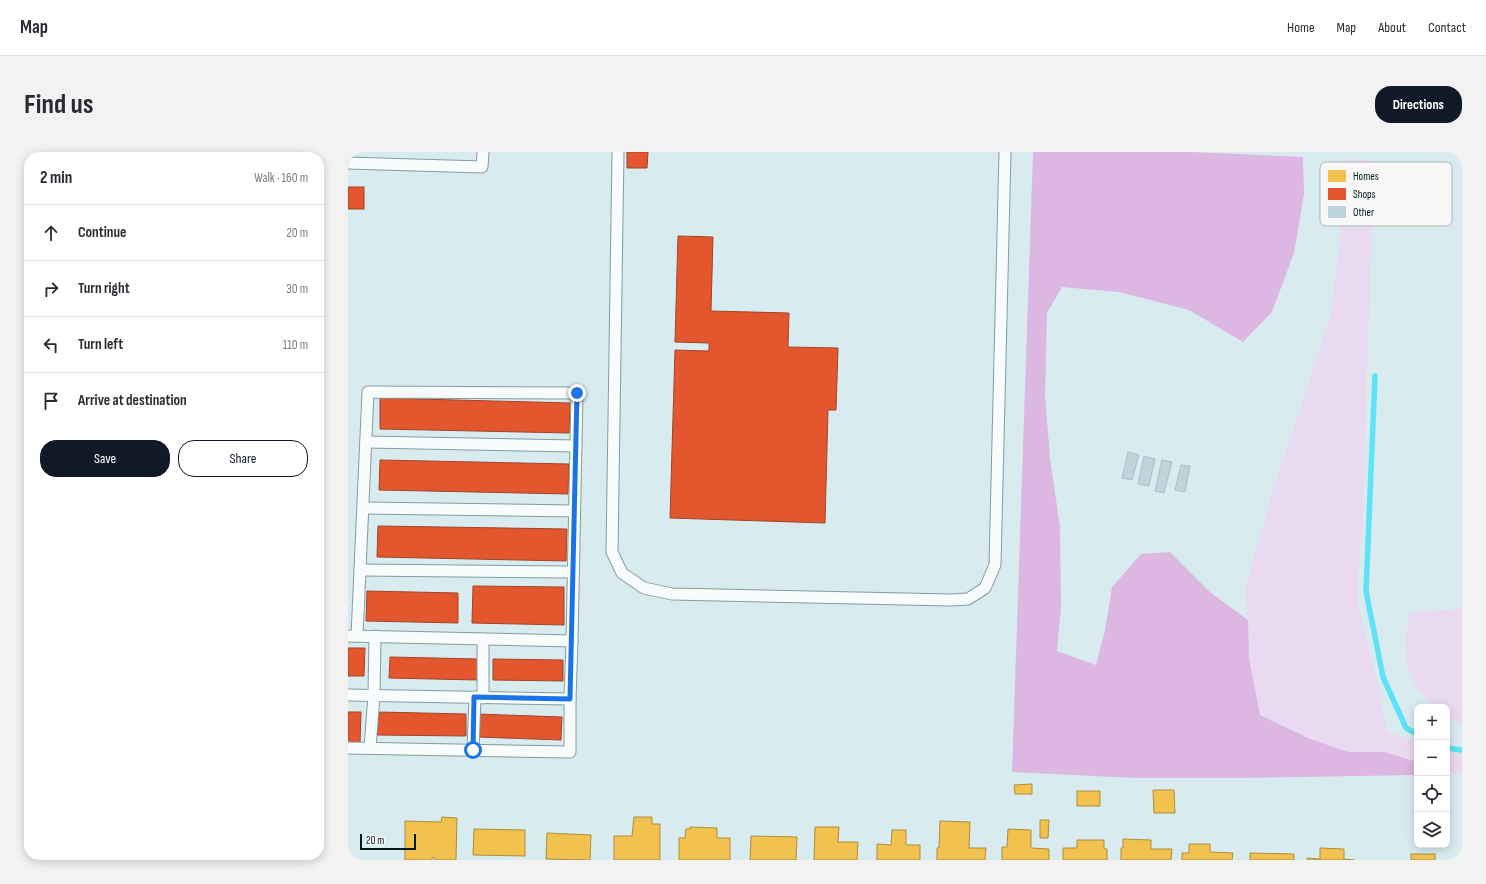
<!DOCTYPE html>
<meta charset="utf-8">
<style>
body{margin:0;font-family:"Sofia Sans Condensed",sans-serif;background:#f2f2f3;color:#2b2b33}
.controls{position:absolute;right:12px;bottom:12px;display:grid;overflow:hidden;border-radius:8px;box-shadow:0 2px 10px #0003}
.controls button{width:36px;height:36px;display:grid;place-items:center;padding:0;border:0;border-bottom:1px solid #e1e1e2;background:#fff;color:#2b2b33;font:20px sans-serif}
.scale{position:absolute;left:12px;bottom:10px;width:56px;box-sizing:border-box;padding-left:4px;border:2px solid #03191d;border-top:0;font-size:11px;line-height:14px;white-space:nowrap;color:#03191d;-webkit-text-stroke:3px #f8f8f8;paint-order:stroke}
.stop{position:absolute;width:12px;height:12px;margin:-9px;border:3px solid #1a73e8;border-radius:50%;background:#fff}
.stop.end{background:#1a73e8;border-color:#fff;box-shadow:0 1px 4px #0008}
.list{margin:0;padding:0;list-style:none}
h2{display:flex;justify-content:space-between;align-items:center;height:52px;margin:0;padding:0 16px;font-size:17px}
h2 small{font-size:13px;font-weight:400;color:#7c7c81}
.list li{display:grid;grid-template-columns:26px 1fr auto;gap:12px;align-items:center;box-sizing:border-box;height:56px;padding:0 16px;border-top:1px solid #e1e1e2}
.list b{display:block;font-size:15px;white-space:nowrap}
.list em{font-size:13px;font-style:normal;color:#7c7c81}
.actions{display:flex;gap:8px;padding:12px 16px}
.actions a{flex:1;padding:9px 0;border:1px solid #111827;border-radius:16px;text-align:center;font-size:14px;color:#111827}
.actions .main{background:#111827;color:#fff}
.icon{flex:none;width:22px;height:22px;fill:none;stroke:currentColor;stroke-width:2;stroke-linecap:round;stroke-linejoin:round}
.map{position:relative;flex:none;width:1114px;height:708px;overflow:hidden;border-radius:16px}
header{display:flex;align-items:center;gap:24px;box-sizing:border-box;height:56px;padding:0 20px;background:#fff;border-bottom:1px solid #e1e1e2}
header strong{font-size:19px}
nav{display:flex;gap:22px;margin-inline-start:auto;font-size:14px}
.intro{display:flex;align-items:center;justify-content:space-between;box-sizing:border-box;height:96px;padding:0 24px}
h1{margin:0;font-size:28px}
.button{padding:10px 18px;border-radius:16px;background:#111827;color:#fff;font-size:14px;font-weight:700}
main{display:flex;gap:24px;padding:0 24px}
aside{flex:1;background:#fff;border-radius:16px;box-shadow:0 2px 10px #0003}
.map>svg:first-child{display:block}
.green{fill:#e9daf1}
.forest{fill:#dbb7e2}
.homes{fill:#f2c14e;stroke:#aa8f3f}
.shops{fill:#e4572e;stroke:#a04429}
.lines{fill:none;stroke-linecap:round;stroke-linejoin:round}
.stream{stroke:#5fe2f5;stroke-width:5.5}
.building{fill:#bed4db;stroke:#a6bfc8}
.service-casing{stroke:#839ca0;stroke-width:13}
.service{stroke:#f9fcfd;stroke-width:11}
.route{stroke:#1a73e8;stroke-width:5}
.key{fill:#f8f8f8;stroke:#aeb5b6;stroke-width:1}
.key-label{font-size:11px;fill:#03191d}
</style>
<header>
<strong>Map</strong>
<nav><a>Home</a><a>Map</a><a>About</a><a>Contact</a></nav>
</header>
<div class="intro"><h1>Find us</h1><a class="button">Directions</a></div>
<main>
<aside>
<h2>2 min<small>Walk · 160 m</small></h2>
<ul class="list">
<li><svg class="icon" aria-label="ahead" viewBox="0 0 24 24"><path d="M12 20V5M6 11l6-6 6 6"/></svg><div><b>Continue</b></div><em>20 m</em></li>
<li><svg class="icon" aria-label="right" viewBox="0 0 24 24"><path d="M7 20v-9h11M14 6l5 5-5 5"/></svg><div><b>Turn right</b></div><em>30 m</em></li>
<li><svg class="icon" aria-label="left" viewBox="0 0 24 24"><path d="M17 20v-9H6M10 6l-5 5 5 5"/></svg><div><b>Turn left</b></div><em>110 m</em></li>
<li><svg class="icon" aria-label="arrive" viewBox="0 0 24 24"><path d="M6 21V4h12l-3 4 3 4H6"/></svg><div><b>Arrive at destination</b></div></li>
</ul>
<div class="actions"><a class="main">Save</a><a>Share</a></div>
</aside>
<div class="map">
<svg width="1114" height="708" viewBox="0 0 1114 708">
<rect width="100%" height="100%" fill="#d8ecf0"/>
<!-- green -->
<g class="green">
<polygon points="996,7 1021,8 1024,87 1018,245 1015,374 1010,423 1010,453 1028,523 1039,580 1069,589 1069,610 1037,600 1000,600 960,586 912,563 901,506 898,432 929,325 957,244 983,159 993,78"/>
<polygon points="1114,457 1114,572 1099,567 1099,555 1086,555 1069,538 1059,511 1058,481 1062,460"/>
<polygon points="1099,595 1114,597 1114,622 1099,620"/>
</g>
<!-- forest -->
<polygon class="forest" points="685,0 843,0 955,5 956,42 946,101 924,160 895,190 841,158 771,140 714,135 699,161 697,244 702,306 712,375 713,455 709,499 748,513 757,478 764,435 793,402 822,400 862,440 900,468 901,506 912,563 960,586 1000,600 1037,600 1069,610 1069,623 892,626 788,626 664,620"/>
<!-- homes -->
<g class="homes">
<polygon points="684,632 684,642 667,642 666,633"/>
<polygon points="805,638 826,638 827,661 806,661"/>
<rect x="729" y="639" width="23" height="15"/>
<polygon points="94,665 109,666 108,708 87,708 87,706 84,706 84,708 57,708 57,669 93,670"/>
<polygon points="286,665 304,665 304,672 312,672 312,708 266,708 266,684 284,684"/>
<polygon points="692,668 701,668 700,686 692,686"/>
<polygon points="592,669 622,670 621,696 638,696 637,708 589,708 589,696 591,696"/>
<polygon points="342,675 369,676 369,686 382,686 382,708 331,708 331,686 337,686 338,677 342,677"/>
<polygon points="467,675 491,675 490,690 510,690 509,708 466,708"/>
<polygon points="126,677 177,678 177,704 125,703"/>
<polygon points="660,677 683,678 683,696 701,697 701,708 654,708 654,695 659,695"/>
<polygon points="544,678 558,678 558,693 572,693 572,708 529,708 529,692 543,693"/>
<polygon points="199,681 243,683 242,708 198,707"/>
<polygon points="403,684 449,685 448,708 402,708"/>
<polygon points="775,687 803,688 803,697 824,697 823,708 773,708 773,696 775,696"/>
<polygon points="729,688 756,688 756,697 759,697 759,708 715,708 715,696 729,696"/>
<polygon points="841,692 862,692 862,700 885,701 884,708 834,708 834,701 841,701"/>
<polygon points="972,696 996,697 996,707 1006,708 959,708 959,706 972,707"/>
<polygon points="902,701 946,702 946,708 902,708"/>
<rect x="1063" y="702" width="24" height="6"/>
</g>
<!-- shops -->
<g class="shops">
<polygon points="279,0 300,0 299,16 279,16"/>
<rect x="0" y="35" width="16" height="22"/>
<polygon points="330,84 365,85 363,159 441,161 440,195 490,196 488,258 480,258 477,371 322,366 327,198 361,199 361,191 327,190"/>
<polygon points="32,246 222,251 221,281 32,277"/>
<polygon points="32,308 221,312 220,342 31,338"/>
<polygon points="30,374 219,377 218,409 29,405"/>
<polygon points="125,434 216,435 216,473 124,471"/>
<polygon points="19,439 110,441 110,471 18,469"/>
<polygon points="0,496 17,496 16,524 0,524"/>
<polygon points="42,505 130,507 129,528 41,526"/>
<polygon points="145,507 215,508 215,529 145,528"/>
<polygon points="0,560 13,560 12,592 0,591"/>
<polygon points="30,560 118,562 118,584 29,583"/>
<polygon points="130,562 214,565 213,588 129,585"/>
</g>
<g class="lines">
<!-- stream -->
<g class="stream">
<polyline points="1027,224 1018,439 1035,525 1058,576 1069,582"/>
<polyline points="1099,596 1114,598"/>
</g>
</g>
<!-- building -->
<g class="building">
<polygon points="780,300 791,303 784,328 774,326"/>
<polygon points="796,304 807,307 801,334 790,332"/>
<polygon points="814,308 824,310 816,341 807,339"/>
<polygon points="833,313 842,314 837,340 827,338"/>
</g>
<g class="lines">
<defs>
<g id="service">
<polyline points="270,0 264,400 274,421 296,436 324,442 603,448 620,447 637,436 647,413 657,0"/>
<polyline points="0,11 134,15 135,0"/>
<polyline points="18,290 228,294"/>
<polyline points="15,356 226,359"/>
<polyline points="12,418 225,420"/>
<polyline points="0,484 224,489 222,547 0,543"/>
<polyline points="9,484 20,240 229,241 224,489"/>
<polyline points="135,546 135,487"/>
<polyline points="0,596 222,600 222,547"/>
<polyline points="22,596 26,543 27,484"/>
<polyline points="125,598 127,545"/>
</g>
</defs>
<!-- service casing -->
<use href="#service" class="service-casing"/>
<!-- service -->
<use href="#service" class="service"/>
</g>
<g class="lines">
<!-- route -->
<polyline class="route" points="125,598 126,545 222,547 229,241"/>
</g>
<!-- legend -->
<rect x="972" y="10" width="132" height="64" rx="6" class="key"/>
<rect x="980" y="18" width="18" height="12" fill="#f2c14e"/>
<rect x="980" y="36" width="18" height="12" fill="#e4572e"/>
<rect x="980" y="54" width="18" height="12" fill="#bed4db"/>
<g class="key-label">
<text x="1005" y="28">Homes</text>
<text x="1005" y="46">Shops</text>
<text x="1005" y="64">Other</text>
</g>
</svg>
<div class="controls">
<button>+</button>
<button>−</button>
<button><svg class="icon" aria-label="locate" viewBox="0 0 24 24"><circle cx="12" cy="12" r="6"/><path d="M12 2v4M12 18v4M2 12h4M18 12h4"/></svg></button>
<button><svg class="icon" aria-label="layers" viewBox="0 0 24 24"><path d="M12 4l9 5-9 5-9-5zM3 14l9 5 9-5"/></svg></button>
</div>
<div class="scale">20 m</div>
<div class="stop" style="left:125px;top:598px"></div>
<div class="stop end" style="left:229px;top:241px"></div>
</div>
</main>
